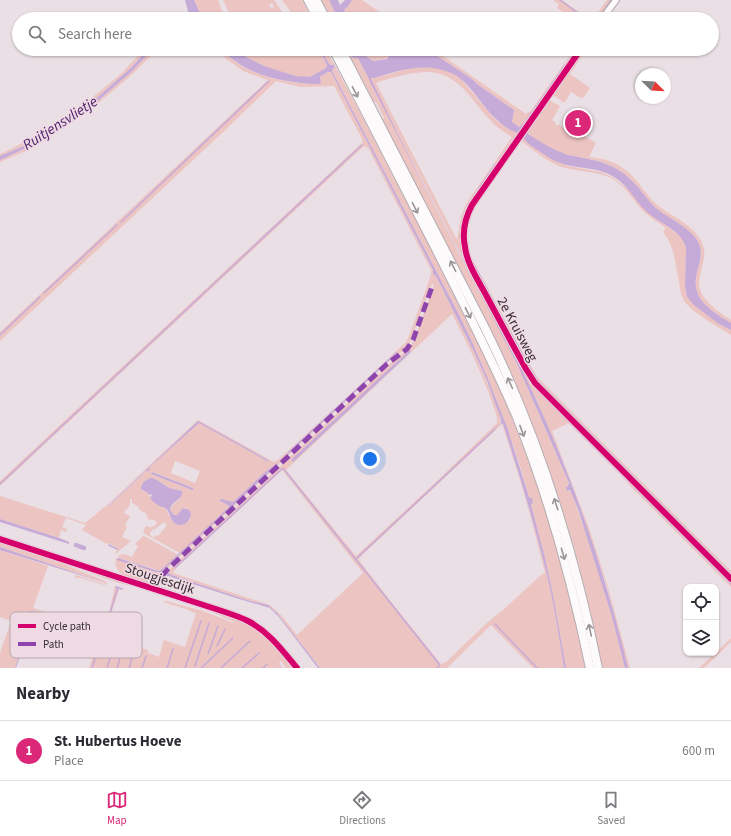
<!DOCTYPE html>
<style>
body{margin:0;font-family:"Source Sans 3",sans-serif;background:#f2f2f3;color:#2b2b33}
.controls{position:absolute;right:12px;bottom:12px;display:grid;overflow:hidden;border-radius:8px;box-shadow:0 1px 3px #0004}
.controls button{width:36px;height:36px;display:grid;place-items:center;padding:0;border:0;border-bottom:1px solid #e1e1e2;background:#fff;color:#2b2b33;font:20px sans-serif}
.compass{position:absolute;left:635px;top:68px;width:36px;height:36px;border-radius:50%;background:#fff;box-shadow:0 1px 3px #0004;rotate:114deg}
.you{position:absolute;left:370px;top:459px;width:14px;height:14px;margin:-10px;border:3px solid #fff;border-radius:50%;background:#1a73e8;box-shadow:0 0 0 6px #1a73e833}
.badge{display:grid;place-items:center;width:26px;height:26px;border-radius:50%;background:#db2777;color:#fff;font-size:13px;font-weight:700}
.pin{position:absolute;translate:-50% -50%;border:2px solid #fff;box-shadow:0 1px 4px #0006}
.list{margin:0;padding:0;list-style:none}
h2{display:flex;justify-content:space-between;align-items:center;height:52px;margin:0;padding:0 16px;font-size:17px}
h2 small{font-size:13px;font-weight:400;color:#7c7c81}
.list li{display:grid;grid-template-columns:26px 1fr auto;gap:12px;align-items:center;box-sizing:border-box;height:60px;padding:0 16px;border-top:1px solid #e1e1e2}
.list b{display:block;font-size:15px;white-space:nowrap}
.list p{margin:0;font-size:13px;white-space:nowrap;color:#7c7c81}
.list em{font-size:13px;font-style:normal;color:#7c7c81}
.icon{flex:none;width:22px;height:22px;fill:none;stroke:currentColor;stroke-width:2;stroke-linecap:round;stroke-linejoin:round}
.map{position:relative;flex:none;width:731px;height:668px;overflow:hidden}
.search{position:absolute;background:#fff;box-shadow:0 1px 3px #0004;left:12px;right:12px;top:12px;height:44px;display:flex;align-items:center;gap:10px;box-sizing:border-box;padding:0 14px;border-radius:22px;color:#7c7c81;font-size:15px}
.sheet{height:112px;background:#fff}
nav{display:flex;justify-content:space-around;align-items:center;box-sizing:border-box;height:56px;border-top:1px solid #e1e1e2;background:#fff;font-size:11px;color:#7c7c81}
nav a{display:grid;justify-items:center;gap:2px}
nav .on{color:#db2777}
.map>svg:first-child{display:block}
.green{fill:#ecc4c2;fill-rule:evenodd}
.water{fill:#c6aad7}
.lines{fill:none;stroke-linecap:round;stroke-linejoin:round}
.stream{stroke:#c6aad7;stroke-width:1.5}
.canal{stroke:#c6aad7;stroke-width:4.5}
.minor-casing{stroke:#b4acb0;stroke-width:8}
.highway-casing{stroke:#b4acb0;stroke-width:10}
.minor{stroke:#fcfafb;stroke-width:5.5}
.highway{stroke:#fcfafb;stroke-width:8}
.quiet{stroke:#8e44ad;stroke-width:5;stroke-dasharray:10 5;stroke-linecap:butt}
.cycleway-casing{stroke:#efdae4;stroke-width:8}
.cycleway{stroke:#d6006c;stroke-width:6}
.oneway{stroke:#989496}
.labels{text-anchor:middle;stroke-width:3;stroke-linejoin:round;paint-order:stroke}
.street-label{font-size:14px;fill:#352d31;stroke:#efdae4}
.water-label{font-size:15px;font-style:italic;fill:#51246f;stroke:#efdae4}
.key{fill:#efdae4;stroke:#b7a6ae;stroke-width:1}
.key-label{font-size:11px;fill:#352d31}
</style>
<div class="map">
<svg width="731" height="668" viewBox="0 0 731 668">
<rect width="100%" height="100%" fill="#eadfe4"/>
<!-- green -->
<g class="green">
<polygon points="194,0 218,0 222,11 227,19 205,19 199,11"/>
<polygon points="223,0 274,0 276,3 273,5 272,3 269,5 271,8 274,7 273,5 276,3 287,19 232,19"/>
<polygon points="282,0 302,0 312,19 296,19"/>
<polygon points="321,0 329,0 338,19 331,19"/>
<path d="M352 0H362L390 19C381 19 381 15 373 13L371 14 368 19H348L344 10 349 5Z"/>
<polygon points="553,0 562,0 589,19 574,19 557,8 559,4"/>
<polygon points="607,0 614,0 601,19 593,19"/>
<polygon points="144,49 148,49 131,68 84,109 24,146 0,156 0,154 13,148 37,135 82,106 122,73"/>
<polygon points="153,49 158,49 127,79 86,113 26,151 0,162 0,160 28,147 86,111 131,72"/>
<path d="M214 49H220C228 56 237 64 247 69 270 80 296 84 321 84L320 77 321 76 328 72H331L433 270V274L436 276 475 354 500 414C502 423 499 424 493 430L501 423 503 424C519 473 534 522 546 571 554 603 559 636 564 668H533L491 625 447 668H320L277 613 273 609 267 605 250 601 169 574V572L165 574 163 577 165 573 175 564 392 362 408 349 414 340 434 285 432 284 409 345 407 348 388 362 167 569 154 582C147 584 142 582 135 579 124 576 113 572 116 558L137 566 162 573 164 569 278 463H277L264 473 233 502 220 501 228 505 229 507 180 553 145 534 143 532 146 526 150 527 155 526 157 522 152 519 151 520 147 519 148 516 146 515 147 514 138 509 139 507 132 503V499H130V504L128 509H126L124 513 130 516 125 525 127 527 122 537 131 541 114 555 118 548 108 543 107 544 82 530 86 525 66 518 62 527 67 529 66 532 61 530 59 538 0 519V496L85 523 107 505 198 420 274 462 278 460 406 342 409 336 431 275V270L368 148 364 146 0 486V481L363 142 361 137 334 86 300 87 276 81 223 132 0 341V332L268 80 243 71 232 63ZM452 314C469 347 486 381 497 417V423L438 480 356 556 286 470ZM410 351 411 352 293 461 292 459ZM396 353 388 361 288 454 287 453 386 360ZM198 422 268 460 269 462 199 423 150 467 149 471H146L109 506 108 505ZM502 424 521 483 530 515 545 573 542 574 503 610 489 621 446 662 441 664 389 599 358 559ZM175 461 200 471 195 483 171 473ZM282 470 363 573 297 635 281 615 270 605 173 573 176 568ZM152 472H153L193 488 194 489 192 490 151 474ZM149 479 157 480 169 488 182 491C183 500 172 502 170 510L173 514C177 516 179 513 181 510L186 508 190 512V520L187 522 180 525 175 524 172 520 165 508 154 503 151 499 148 493 141 489V485ZM164 522 167 525 165 527V528L158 536 156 535 154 538 150 535V533L153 529 154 530Z"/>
<path d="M234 49H273V51H272V55H275L276 52 274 51V49H323L328 54 335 65H330L323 54V57L327 65 326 68C321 71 315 76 309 77 289 80 251 61 234 49Z"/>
<path d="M346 49H353L354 53 351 55 353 58H358L367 75 375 78 403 70 422 67 436 68 446 71 454 74 460 78 496 120 506 127 520 134 518 137H516L515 138 516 140 468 210 464 251 526 371 633 483V486H635L731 580V587L630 486 624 478 569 423 552 431 589 528 607 584 630 668H628L606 584 581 510 564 464 536 399 475 280 461 255 372 83V84L458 252 501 332 522 375 568 481 569 485 566 487 567 491H571L588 540 612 617 625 668H602C592 617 581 567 565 518 545 452 519 389 489 327L382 119 384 118 376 102H374ZM426 72C459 72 470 99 490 120 496 127 504 132 512 137L466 204 461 217 457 240 376 83C392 77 409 73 426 72Z"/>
<polygon points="360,49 390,49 390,51 397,56 373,61 363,54"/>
<polygon points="427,49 433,49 526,114 528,112 530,112 569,57 572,54 566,49 573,49 577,51 521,132 520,131 566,64 523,124 519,127 512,122 514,110 477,84 472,79"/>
<polygon points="586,49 587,49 570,74 590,88 583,98 579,97 571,92 565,102 563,102 553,95"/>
<path d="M335 66 354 101C372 135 389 169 407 203 431 249 456 296 479 343 528 446 565 556 585 668H566L553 595 545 558 531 505 533 502 532 499 530 498 529 497C512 434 487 373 459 315L332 71 333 69 335 67Z"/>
<path d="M548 100H549L548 103 549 101H551L560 106 552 120 556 123 555 125 557 126 558 124 569 131 572 128 596 143 589 157C601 158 613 161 623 168 637 177 644 193 656 204 670 216 695 225 702 243 706 251 704 258 702 267 701 272 699 279 699 285 701 301 719 312 731 320V323C718 315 698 304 696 287 693 269 709 255 695 237 685 225 668 218 656 208 649 202 644 194 638 187 630 178 621 170 609 165 596 159 582 158 568 155 553 151 541 143 528 134L529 129 525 134 523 133Z"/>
<path d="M523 137 525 140 547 156 558 162 568 166 601 172 614 178 629 190 648 212 678 234 683 240 686 248 685 286 687 297 719 324 731 330V335C719 327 694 314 685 302 681 296 680 289 679 282 675 263 675 247 663 232L666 228C659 223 651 218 644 212 634 201 626 187 613 179 598 171 581 172 565 168 548 163 535 151 521 141 512 152 504 165 496 176 475 205 460 222 472 259L522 351 537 377 731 571V577L643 490 644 488 643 487H642L545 392 525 365 526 363 525 360H522L497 311 498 310 497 308 495 309 469 260 471 258 470 256 468 257 465 230 471 207Z"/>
<path d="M143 536H144L178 555 161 571 118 558 119 555C124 553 128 555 132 557L138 546 135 544Z"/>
<polygon points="0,542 60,561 66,565 105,581 107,583 107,584 104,585 81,578 75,578 76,575 104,584 105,583 0,547"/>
<polygon points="0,550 48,566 33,608 46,612 45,614 72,621 71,626 37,616 32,630 29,630 35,613 69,623 34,611 28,626 28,629 15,668 0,668 0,653 11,621 0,617"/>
<polygon points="81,568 142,588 118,583 85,571 81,569"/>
<path d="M115 586H117L116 588 119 589 104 636 148 650V653L159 657 164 640 185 647 196 613 189 611V610L163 602 166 601 203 611 234 623V622L210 611 211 610C222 615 235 618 246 624 266 634 279 651 293 668H286L281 661 279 663 283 668H89L93 655H95L109 613Z"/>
<polygon points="731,638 731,642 704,668 699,668"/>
</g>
<!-- water -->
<g class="water">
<polygon points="185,0 194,0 199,11 205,19 190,19"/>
<polygon points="329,0 338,0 340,5 345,0 352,0 349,5 344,10 348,19 338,19"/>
<polygon points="148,49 153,49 131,72 86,111 28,147 0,160 0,156 24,146 84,109 131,68"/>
<path d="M220 49H234L248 58 264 66 295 76 310 77 326 68 327 65 323 57V54L330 65H334L335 67 333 69 332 71 459 315 472 342 488 379 507 427 529 497 530 498H532L533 502 531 505 545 558 553 595 566 668H564C559 636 554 603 546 571 534 522 519 473 503 424L501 423 493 430 501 422V419L487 381 475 354 436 276 433 274V270L331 72H328L321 76 320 77 321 84C298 84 269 79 248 69 238 64 228 56 220 49Z"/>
<path d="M353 49H360L363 54 373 61 387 59 389 56 390 49H427L472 79 477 84 514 110 512 122 519 127 523 124 565 64 566 65 520 131 525 134 549 100V101L529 129 528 134C540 142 552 149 565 154 580 158 595 159 609 165 621 170 630 178 638 187 644 194 649 202 656 208 668 218 685 225 695 237 709 255 693 269 696 287 698 304 718 315 731 323V330L719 324 695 306 687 297 685 286 686 248C682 230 660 224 647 212 632 198 628 182 606 173 589 166 570 169 553 160 548 157 527 144 524 139 523 138 523 137 522 136 520 134 517 133 515 132 507 129 499 122 493 116 481 104 467 79 451 73 426 62 400 70 375 78H371L372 81C400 139 430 197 460 254 482 294 505 334 525 376 570 469 604 568 628 668H625L612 617 578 509 571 492 570 490 567 491 566 487 568 486 569 483 532 398 517 364 371 84C368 75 362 67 358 58H353L351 55 354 53Z"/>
<polygon points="410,350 411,352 293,462 292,461 292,459 378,379"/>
<polygon points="396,352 397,353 288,454 287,453"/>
<polygon points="198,421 268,460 269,462 199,423 150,467 149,471 146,471 109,506 108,506"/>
<polygon points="277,463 278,464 164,569 162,573 153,571 117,560 118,558 159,571 161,570 229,507 228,505 220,501 221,499 233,502 264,473"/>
<polygon points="152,472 193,488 194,489 192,490 151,474"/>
<path d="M152 478 157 480 169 488 182 491C184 499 172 501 170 509 175 520 178 514 182 509 197 506 191 527 178 525 170 523 171 512 165 508 164 507 163 507 162 507 157 505 152 502 150 497L152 496 151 494 149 495 148 493 141 489C140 484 147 478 152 478Z"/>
<polygon points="0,519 62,539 69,542 69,544 0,522"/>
<polygon points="0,547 105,583 0,550"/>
<polygon points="168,572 170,574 172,575 250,601 268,605 277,613 320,668 318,668 279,617 270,608 236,598 165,575"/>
<polygon points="30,611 34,611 70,622 70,623 35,613 16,668 15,668 28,629 28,627 26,625"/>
</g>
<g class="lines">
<!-- stream -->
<g class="stream">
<polyline points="560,0 586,19"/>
<polyline points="598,19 611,0"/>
<polyline points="569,49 574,53"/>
<polyline points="121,222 269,81"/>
<path d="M461 230C465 204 482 185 496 164"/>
<polyline points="472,261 496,306"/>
<polyline points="44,293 117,225"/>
<polyline points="499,312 524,357"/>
<polyline points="0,335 40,297"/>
<polyline points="528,365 538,381 641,484"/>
<polyline points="537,390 630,483"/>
<polyline points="0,484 362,145"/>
<polyline points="635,488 731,584"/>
<polyline points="646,489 731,574"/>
<polyline points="109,545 117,549"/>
<polyline points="356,559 495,429"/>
<polyline points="175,568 283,468 439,664 439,666 437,668"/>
<polyline points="116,587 122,589"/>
<polyline points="495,624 537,668"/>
<polyline points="217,646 225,629"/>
<polyline points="208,654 218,626"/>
<polyline points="195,666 209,623"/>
<polyline points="92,668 118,588"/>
<polyline points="107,668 115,643"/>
<polyline points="117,668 124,645"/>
<polyline points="129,668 135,648"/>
<polyline points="142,668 146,656"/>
<polyline points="167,668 173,649"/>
<polyline points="185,668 201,621"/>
<polyline points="201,668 233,638"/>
<polyline points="221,668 250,641"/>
<polyline points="242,668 259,653"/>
<polyline points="263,668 267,664"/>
</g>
<!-- canal -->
<polyline class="canal" points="76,545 84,548"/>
<defs>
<g id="minor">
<polyline points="602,19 616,0"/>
<path d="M581 49 472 205C465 218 462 233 465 247 467 264 478 280 486 295 499 319 512 344 526 369L535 383 731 579"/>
<path d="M0 539 222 611C231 614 240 617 248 621 269 632 282 650 297 668"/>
</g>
<g id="highway">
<polyline points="308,0 318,19"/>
<polyline points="316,0 326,19"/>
<path d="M333 49C368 116 402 183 437 251 464 305 492 359 516 415 549 497 572 582 590 668"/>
<path d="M341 49 484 326C538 434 574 550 598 668"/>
</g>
</defs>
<!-- minor casing -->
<use href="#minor" class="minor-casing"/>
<!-- highway casing -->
<use href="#highway" class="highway-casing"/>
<!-- minor -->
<use href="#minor" class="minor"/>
<!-- highway -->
<use href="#highway" class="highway"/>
<!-- quiet -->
<polyline class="quiet" points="154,589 162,576 167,570 387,364 407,349 413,340 433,284"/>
<defs>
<g id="cycleway">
<path d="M581 49 472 205C465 218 462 233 465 247 467 264 478 280 486 295 499 319 512 344 526 369L535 383 731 579"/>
<path d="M0 539 222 611C231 614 240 617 248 621 269 632 282 650 297 668"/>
</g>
</defs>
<!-- cycleway casing -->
<use href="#cycleway" class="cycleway-casing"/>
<!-- cycleway -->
<use href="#cycleway" class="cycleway"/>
</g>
<!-- one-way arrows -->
<defs><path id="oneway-shaft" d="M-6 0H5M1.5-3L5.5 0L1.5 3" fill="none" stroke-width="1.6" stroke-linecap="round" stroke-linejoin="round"/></defs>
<g class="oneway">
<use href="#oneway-shaft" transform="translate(355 92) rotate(63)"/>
<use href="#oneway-shaft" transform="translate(415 208) rotate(63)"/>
<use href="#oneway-shaft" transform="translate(453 266) rotate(-117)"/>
<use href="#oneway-shaft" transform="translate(468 313) rotate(63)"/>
<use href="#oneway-shaft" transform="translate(510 383) rotate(-114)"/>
<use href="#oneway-shaft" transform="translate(522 431) rotate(69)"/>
<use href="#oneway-shaft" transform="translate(556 504) rotate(-108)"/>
<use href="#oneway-shaft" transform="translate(563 554) rotate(74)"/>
<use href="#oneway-shaft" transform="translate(590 630) rotate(-102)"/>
</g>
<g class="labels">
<!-- street labels -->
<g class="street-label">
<text transform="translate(518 329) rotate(62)" y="5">2e Kruisweg</text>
<text transform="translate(160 578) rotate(18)" y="5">Stougjesdijk</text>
</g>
<!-- water labels -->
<g class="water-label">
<text transform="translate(60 123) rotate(-33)" y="5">Ruitjensvlietje</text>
</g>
</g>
<!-- legend -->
<rect x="10" y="612" width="132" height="46" rx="6" class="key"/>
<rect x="18" y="624" width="18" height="4" fill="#d6006c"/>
<rect x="18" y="642" width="18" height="4" fill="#8e44ad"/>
<g class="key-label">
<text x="43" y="630">Cycle path</text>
<text x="43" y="648">Path</text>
</g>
</svg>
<div class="controls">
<button><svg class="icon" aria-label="locate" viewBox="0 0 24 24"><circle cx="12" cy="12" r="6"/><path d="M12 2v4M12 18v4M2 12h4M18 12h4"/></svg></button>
<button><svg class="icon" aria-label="layers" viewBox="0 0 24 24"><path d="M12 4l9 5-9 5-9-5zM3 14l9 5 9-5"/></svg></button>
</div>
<svg class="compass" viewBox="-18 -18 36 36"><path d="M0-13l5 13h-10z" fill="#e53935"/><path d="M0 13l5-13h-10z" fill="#7c7c81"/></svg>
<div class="you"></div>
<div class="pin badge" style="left:578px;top:123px">1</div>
<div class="search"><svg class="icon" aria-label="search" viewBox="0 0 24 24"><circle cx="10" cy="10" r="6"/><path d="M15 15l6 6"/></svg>Search here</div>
</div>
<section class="sheet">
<h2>Nearby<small></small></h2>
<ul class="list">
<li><span class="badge">1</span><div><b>St. Hubertus Hoeve</b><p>Place</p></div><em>600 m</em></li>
</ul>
</section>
<nav>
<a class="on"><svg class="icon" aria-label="map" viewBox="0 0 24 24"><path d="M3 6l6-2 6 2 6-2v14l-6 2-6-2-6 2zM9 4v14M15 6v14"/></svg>Map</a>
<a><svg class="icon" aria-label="directions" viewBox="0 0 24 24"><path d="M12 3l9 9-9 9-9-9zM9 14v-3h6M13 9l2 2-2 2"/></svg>Directions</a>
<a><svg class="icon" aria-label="saved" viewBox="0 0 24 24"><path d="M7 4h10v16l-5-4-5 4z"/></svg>Saved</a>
</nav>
